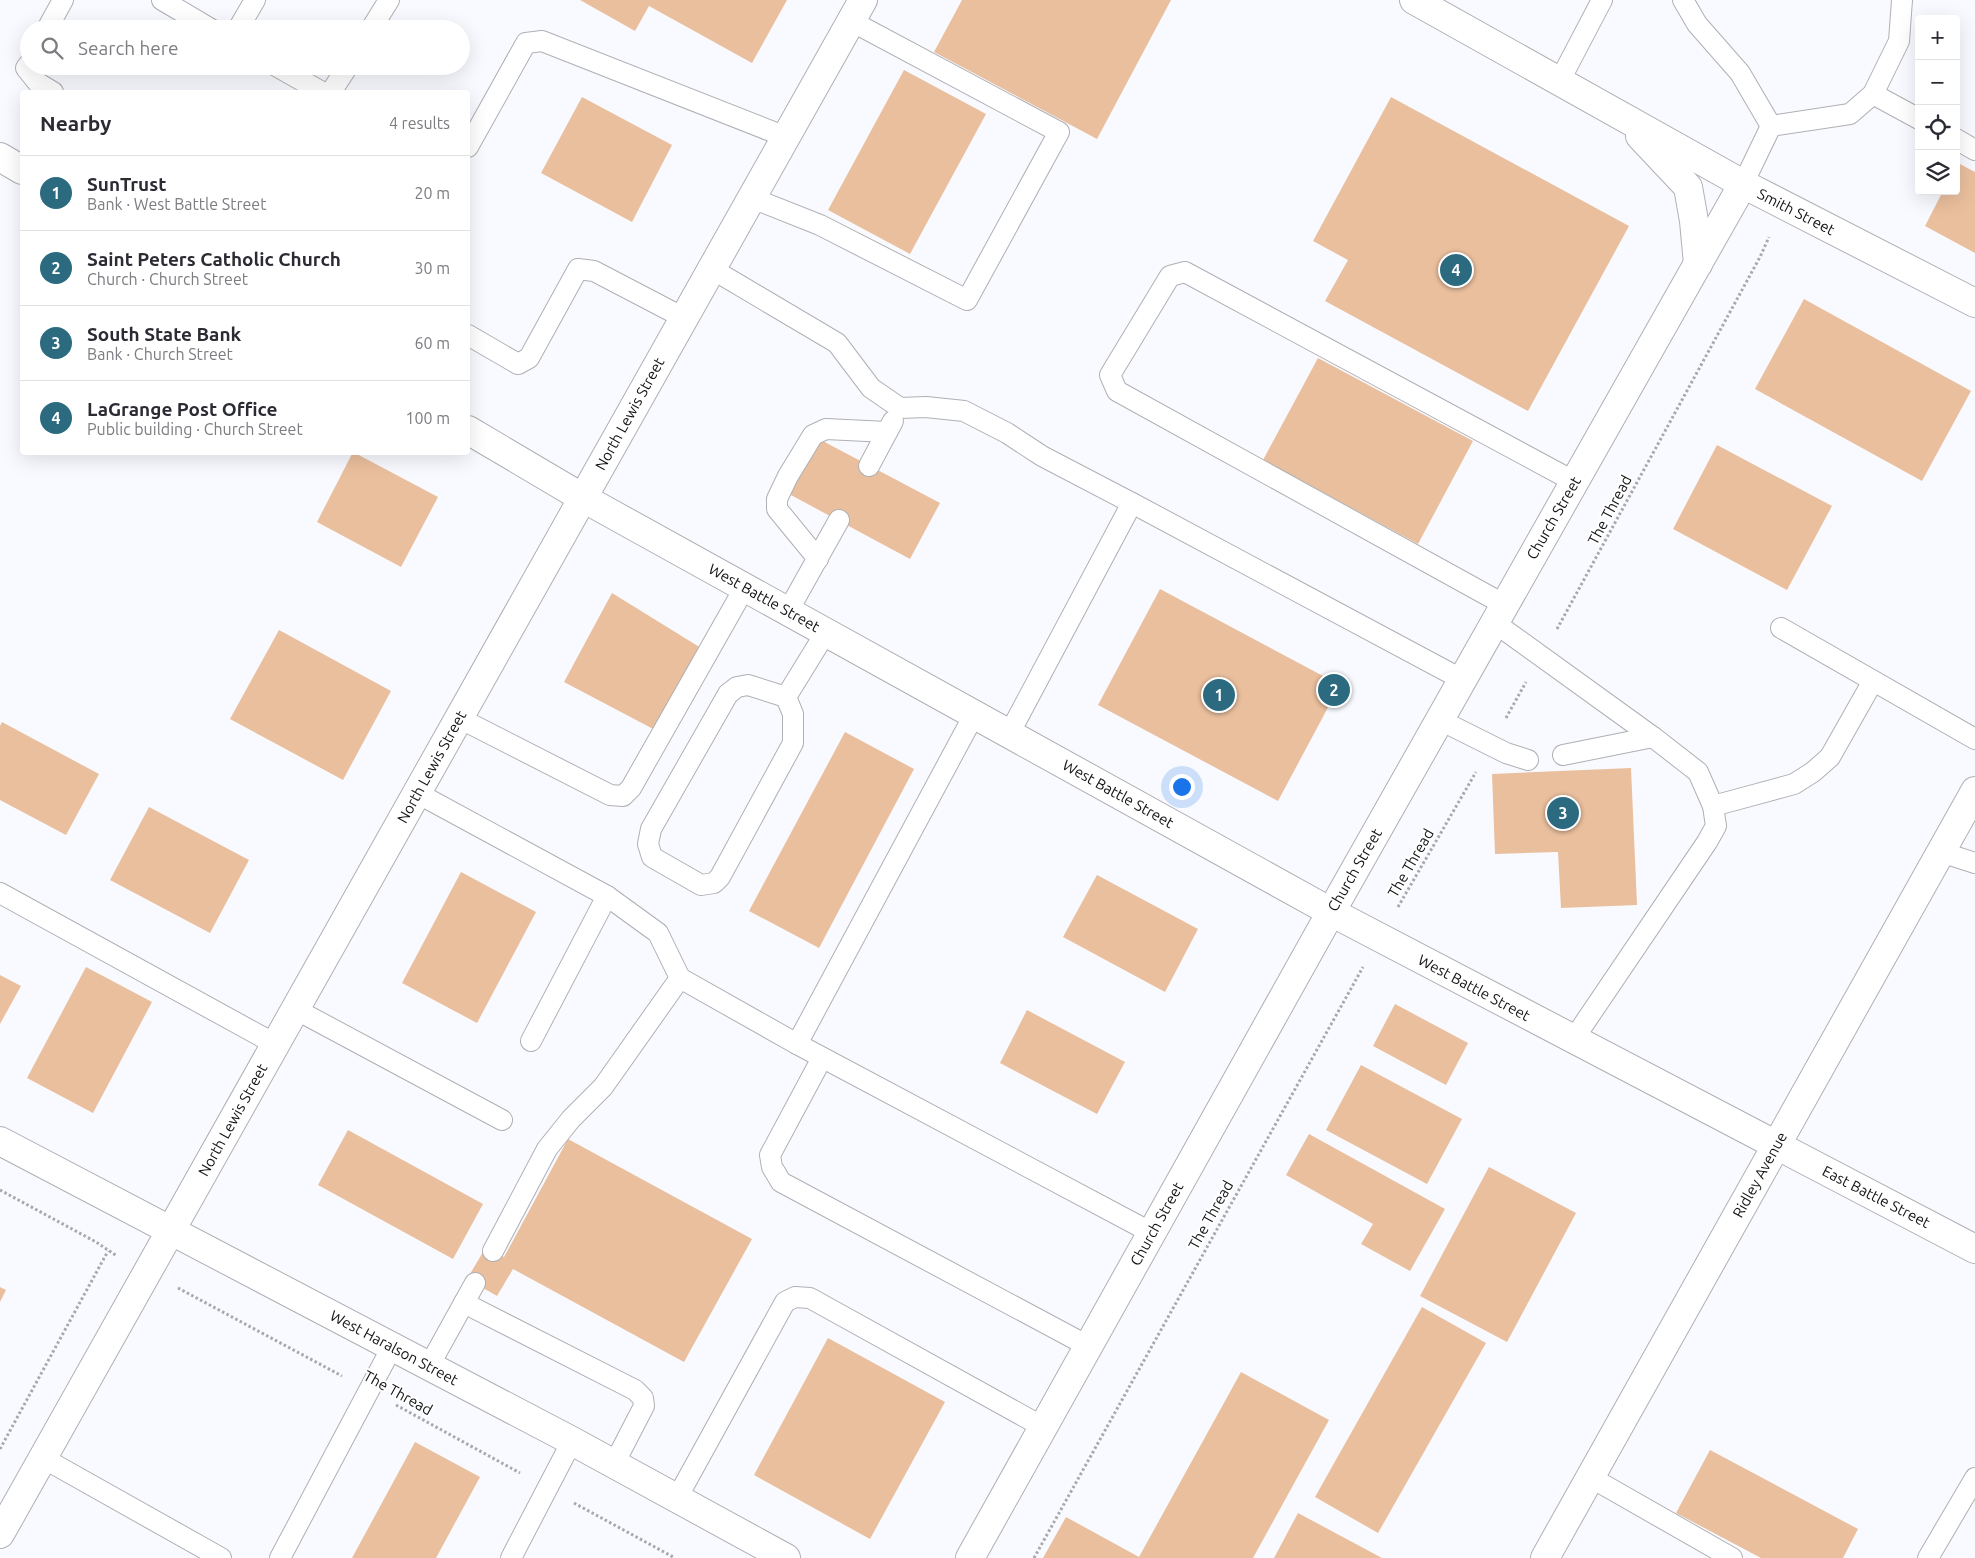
<!DOCTYPE html>
<meta charset="utf-8">
<style>
body{margin:0;font-family:Ubuntu,sans-serif;background:#f7f7f7;color:#2b2b33}
.controls{position:absolute;right:15px;top:15px;display:grid;overflow:hidden;border-radius:5px;box-shadow:0 5px 20px #0002}
.controls button{width:45px;height:45px;display:grid;place-items:center;padding:0;border:0;border-bottom:1px solid #e1e1e2;background:#fff;color:#2b2b33;font:25px sans-serif}
.you{position:absolute;left:1181px;top:786px;width:18px;height:18px;margin:-12px;border:4px solid #fff;border-radius:50%;background:#1a73e8;box-shadow:0 0 0 8px #1a73e833}
.badge{display:grid;place-items:center;width:32px;height:32px;border-radius:50%;background:#2b6a7f;color:#fff;font-size:16px;font-weight:700}
.pin{position:absolute;translate:-50% -50%;border:2px solid #fff;box-shadow:0 1px 5px #0006}
.list{margin:0;padding:0;list-style:none}
h2{display:flex;justify-content:space-between;align-items:center;height:65px;margin:0;padding:0 20px;font-size:21px}
h2 small{font-size:16px;font-weight:400;color:#7c7c81}
.list li{display:grid;grid-template-columns:32px 1fr auto;gap:15px;align-items:center;box-sizing:border-box;height:75px;padding:0 20px;border-top:1px solid #e1e1e2}
.list b{display:block;font-size:19px;white-space:nowrap}
.list p{margin:0;font-size:16px;white-space:nowrap;color:#7c7c81}
.list em{font-size:16px;font-style:normal;color:#7c7c81}
.icon{flex:none;width:28px;height:28px;fill:none;stroke:currentColor;stroke-width:2;stroke-linecap:round;stroke-linejoin:round}
.map{position:relative;flex:none;width:1975px;height:1558px;overflow:hidden}
.search{position:absolute;background:#fff;box-shadow:0 5px 20px #0002;left:20px;top:20px;width:450px;height:55px;display:flex;align-items:center;gap:12px;box-sizing:border-box;padding:0 18px;border-radius:28px;color:#7c7c81;font-size:19px}
.panel{position:absolute;background:#fff;box-shadow:0 5px 20px #0002;left:20px;top:90px;width:450px;height:365px;border-radius:5px}
.map>svg:first-child{display:block}
.building{fill:#eabf9d}
.lines{fill:none;stroke-linecap:round;stroke-linejoin:round}
.lane-casing{stroke:#afb0b4;stroke-width:22}
.street-casing{stroke:#afb0b4;stroke-width:30}
.path{stroke:#a7a8ab;stroke-width:3;stroke-dasharray:2.5 2.5;stroke-linecap:butt}
.lane{stroke:#fff;stroke-width:20}
.street{stroke:#fff;stroke-width:28}
.labels{text-anchor:middle;stroke-width:4;stroke-linejoin:round;paint-order:stroke}
.street-label{font-size:15px;fill:#131415;stroke:#fff}
</style>
<div class="map">
<svg width="1975" height="1558" viewBox="0 0 1975 1558">
<rect width="100%" height="100%" fill="#f9faff"/>
<!-- building -->
<g class="building">
<polygon points="580,0 787,0 752,63 649,6 635,31"/>
<polygon points="962,0 1171,0 1097,139 934,52"/>
<polygon points="904,70 986,114 910,254 828,210"/>
<polygon points="582,97 672,145 632,222 541,173"/>
<polygon points="1391,97 1629,226 1528,411 1325,301 1348,260 1313,241"/>
<polygon points="1958,163 1975,172 1975,253 1925,226 1943,191 1956,191 1956,167"/>
<polygon points="1804,299 1971,391 1922,481 1755,389"/>
<polygon points="1318,358 1473,441 1418,544 1263,460"/>
<polygon points="819,439 940,503 910,559 789,494"/>
<polygon points="1717,445 1832,506 1787,590 1673,529"/>
<polygon points="353,452 438,497 401,567 317,522"/>
<polygon points="1160,589 1340,685 1278,801 1098,705"/>
<polygon points="612,593 701,648 657,731 564,682"/>
<polygon points="279,630 391,691 343,780 230,719"/>
<polygon points="2,722 99,774 66,835 0,800 0,726"/>
<polygon points="845,732 914,769 819,948 749,911"/>
<polygon points="1631,768 1637,905 1561,908 1558,852 1495,854 1492,774"/>
<polygon points="149,807 249,860 210,933 110,880"/>
<polygon points="461,872 536,912 477,1023 402,983"/>
<polygon points="1097,875 1198,929 1165,992 1063,937"/>
<polygon points="86,967 152,1002 93,1113 27,1078"/>
<polygon points="0,975 21,986 0,1024"/>
<polygon points="1395,1004 1468,1043 1446,1085 1373,1046"/>
<polygon points="1027,1010 1125,1062 1097,1114 1000,1063"/>
<polygon points="1361,1065 1462,1119 1427,1184 1326,1130"/>
<polygon points="348,1130 483,1204 453,1259 318,1185"/>
<polygon points="1309,1134 1445,1209 1410,1271 1361,1244 1373,1224 1286,1175"/>
<polygon points="568,1139 752,1239 684,1362 513,1269 497,1296 467,1279 486,1247 504,1257"/>
<polygon points="1489,1167 1576,1213 1507,1342 1420,1296"/>
<polygon points="0,1287 6,1290 0,1302"/>
<polygon points="1422,1307 1486,1343 1378,1533 1315,1497"/>
<polygon points="828,1338 945,1402 870,1539 754,1475"/>
<polygon points="1241,1372 1329,1420 1253,1558 1043,1558 1066,1517 1139,1557"/>
<polygon points="415,1442 480,1477 436,1558 352,1558"/>
<polygon points="1710,1450 1858,1529 1843,1558 1761,1558 1676,1513"/>
<polygon points="1298,1513 1382,1558 1274,1558"/>
</g>
<g class="lines">
<defs>
<g id="lane">
<polyline points="162,0 211,29"/>
<polyline points="1683,0 1697,24 1740,73 1771,126"/>
<polyline points="47,29 63,0"/>
<polyline points="238,29 255,0"/>
<polyline points="371,29 389,0"/>
<polyline points="29,64 26,68 38,83 53,92"/>
<polyline points="276,66 322,92"/>
<polyline points="1559,82 1602,0"/>
<polyline points="331,92 348,66"/>
<polyline points="1873,94 1919,119"/>
<polyline points="1956,139 1975,150"/>
<polyline points="468,147 526,43 542,41 786,137"/>
<polyline points="1743,184 1771,126 1850,114 1873,94 1899,41 1902,0"/>
<polyline points="752,198 820,225 967,300 1059,132 851,21"/>
<polyline points="712,269 837,343 871,388 900,408 926,407 964,411 1007,433 1042,456 1132,503"/>
<polyline points="468,335 518,364 529,358 578,269 594,271 684,318"/>
<polyline points="869,466 893,421"/>
<polyline points="818,559 777,509 777,499 788,476 813,435 826,429 887,432"/>
<polyline points="1505,605 1117,391 1110,375 1170,276 1185,272 1575,482"/>
<polyline points="788,611 839,520"/>
<polyline points="1495,623 1653,737 1698,772 1713,806 1716,826 1707,842 1573,1040"/>
<polyline points="1781,628 1975,739"/>
<polyline points="786,697 748,685 737,687 728,694 651,829 648,844 652,857 701,885 714,883 720,877 793,743 793,714 786,697 826,632"/>
<polyline points="974,715 797,1044 1152,1233"/>
<polyline points="459,718 610,795 623,796 631,788 745,587"/>
<polyline points="1440,720 1506,753 1528,760"/>
<polyline points="1009,734 1132,503 1463,680"/>
<polyline points="1563,755 1653,737"/>
<polyline points="417,793 607,896 531,1041"/>
<polyline points="1713,806 1794,784 1813,772 1830,757 1873,681"/>
<polyline points="1941,852 1975,863"/>
<polyline points="0,893 275,1044"/>
<polyline points="607,896 658,933 680,978"/>
<polyline points="295,1009 502,1120"/>
<polyline points="822,1058 770,1155 772,1167 781,1182 1088,1346"/>
<polyline points="493,1251 547,1149 571,1119 603,1087 680,978 797,1044"/>
<polyline points="464,1303 635,1390 643,1398 644,1406 614,1464"/>
<polyline points="429,1366 475,1283"/>
<polyline points="43,1458 221,1558"/>
<polyline points="1590,1477 1732,1558"/>
<polyline points="677,1498 785,1302 795,1297 810,1298 1043,1427"/>
<polyline points="280,1558 392,1347"/>
<polyline points="511,1558 572,1441"/>
<polyline points="1928,1558 1975,1478"/>
</g>
<g id="street">
<polyline points="1414,0 1743,184 1975,303"/>
<polyline points="1640,136 1688,187 1694,221 1698,264"/>
<polyline points="0,157 22,170"/>
<polyline points="468,430 583,498 1331,912 1975,1249"/>
<polyline points="0,1141 572,1441 786,1558"/>
<polyline points="0,1534 863,0"/>
<polyline points="970,1558 1331,912 1743,184"/>
<polyline points="1545,1558 1975,791"/>
</g>
</defs>
<!-- lane casing -->
<use href="#lane" class="lane-casing"/>
<!-- street casing -->
<use href="#street" class="street-casing"/>
<!-- path -->
<g class="path">
<polyline points="1557,629 1760,257 1769,237"/>
<polyline points="1506,718 1526,682"/>
<polyline points="1398,907 1476,772"/>
<polyline points="0,1190 96,1242 117,1256"/>
<polyline points="178,1288 342,1376"/>
<polyline points="396,1405 520,1473"/>
<polyline points="0,1449 108,1251"/>
<polyline points="574,1503 675,1558"/>
<polyline points="1034,1558 1363,967"/>
</g>
<!-- lane -->
<use href="#lane" class="lane"/>
<!-- street -->
<use href="#street" class="street"/>
</g>
<g class="labels">
<!-- street labels -->
<g class="street-label">
<text transform="translate(1796 212) rotate(27)" y="5">Smith Street</text>
<text transform="translate(630 414) rotate(-61)" y="5">North Lewis Street</text>
<text transform="translate(1610 510) rotate(-62)" y="5">The Thread</text>
<text transform="translate(1554 518) rotate(-60)" y="5">Church Street</text>
<text transform="translate(764 598) rotate(29)" y="5">West Battle Street</text>
<text transform="translate(432 767) rotate(-61)" y="5">North Lewis Street</text>
<text transform="translate(1118 794) rotate(29)" y="5">West Battle Street</text>
<text transform="translate(1411 863) rotate(-60)" y="5">The Thread</text>
<text transform="translate(1355 870) rotate(-60)" y="5">Church Street</text>
<text transform="translate(1474 988) rotate(28)" y="5">West Battle Street</text>
<text transform="translate(233 1120) rotate(-61)" y="5">North Lewis Street</text>
<text transform="translate(1760 1175) rotate(-61)" y="5">Ridley Avenue</text>
<text transform="translate(1876 1197) rotate(27)" y="5">East Battle Street</text>
<text transform="translate(1211 1215) rotate(-61)" y="5">The Thread</text>
<text transform="translate(1157 1224) rotate(-61)" y="5">Church Street</text>
<text transform="translate(394 1348) rotate(28)" y="5">West Haralson Street</text>
<text transform="translate(398 1393) rotate(29)" y="5">The Thread</text>
</g>
</g>
</svg>
<div class="controls">
<button>+</button>
<button>−</button>
<button><svg class="icon" aria-label="locate" viewBox="0 0 24 24"><circle cx="12" cy="12" r="6"/><path d="M12 2v4M12 18v4M2 12h4M18 12h4"/></svg></button>
<button><svg class="icon" aria-label="layers" viewBox="0 0 24 24"><path d="M12 4l9 5-9 5-9-5zM3 14l9 5 9-5"/></svg></button>
</div>
<div class="you"></div>
<div class="pin badge" style="left:1219px;top:695px">1</div>
<div class="pin badge" style="left:1334px;top:690px">2</div>
<div class="pin badge" style="left:1563px;top:813px">3</div>
<div class="pin badge" style="left:1456px;top:270px">4</div>
<div class="search"><svg class="icon" aria-label="search" viewBox="0 0 24 24"><circle cx="10" cy="10" r="6"/><path d="M15 15l6 6"/></svg>Search here</div>
<section class="panel">
<h2>Nearby<small>4 results</small></h2>
<ul class="list">
<li><span class="badge">1</span><div><b>SunTrust</b><p>Bank · West Battle Street</p></div><em>20 m</em></li>
<li><span class="badge">2</span><div><b>Saint Peters Catholic Church</b><p>Church · Church Street</p></div><em>30 m</em></li>
<li><span class="badge">3</span><div><b>South State Bank</b><p>Bank · Church Street</p></div><em>60 m</em></li>
<li><span class="badge">4</span><div><b>LaGrange Post Office</b><p>Public building · Church Street</p></div><em>100 m</em></li>
</ul>
</section>
</div>
